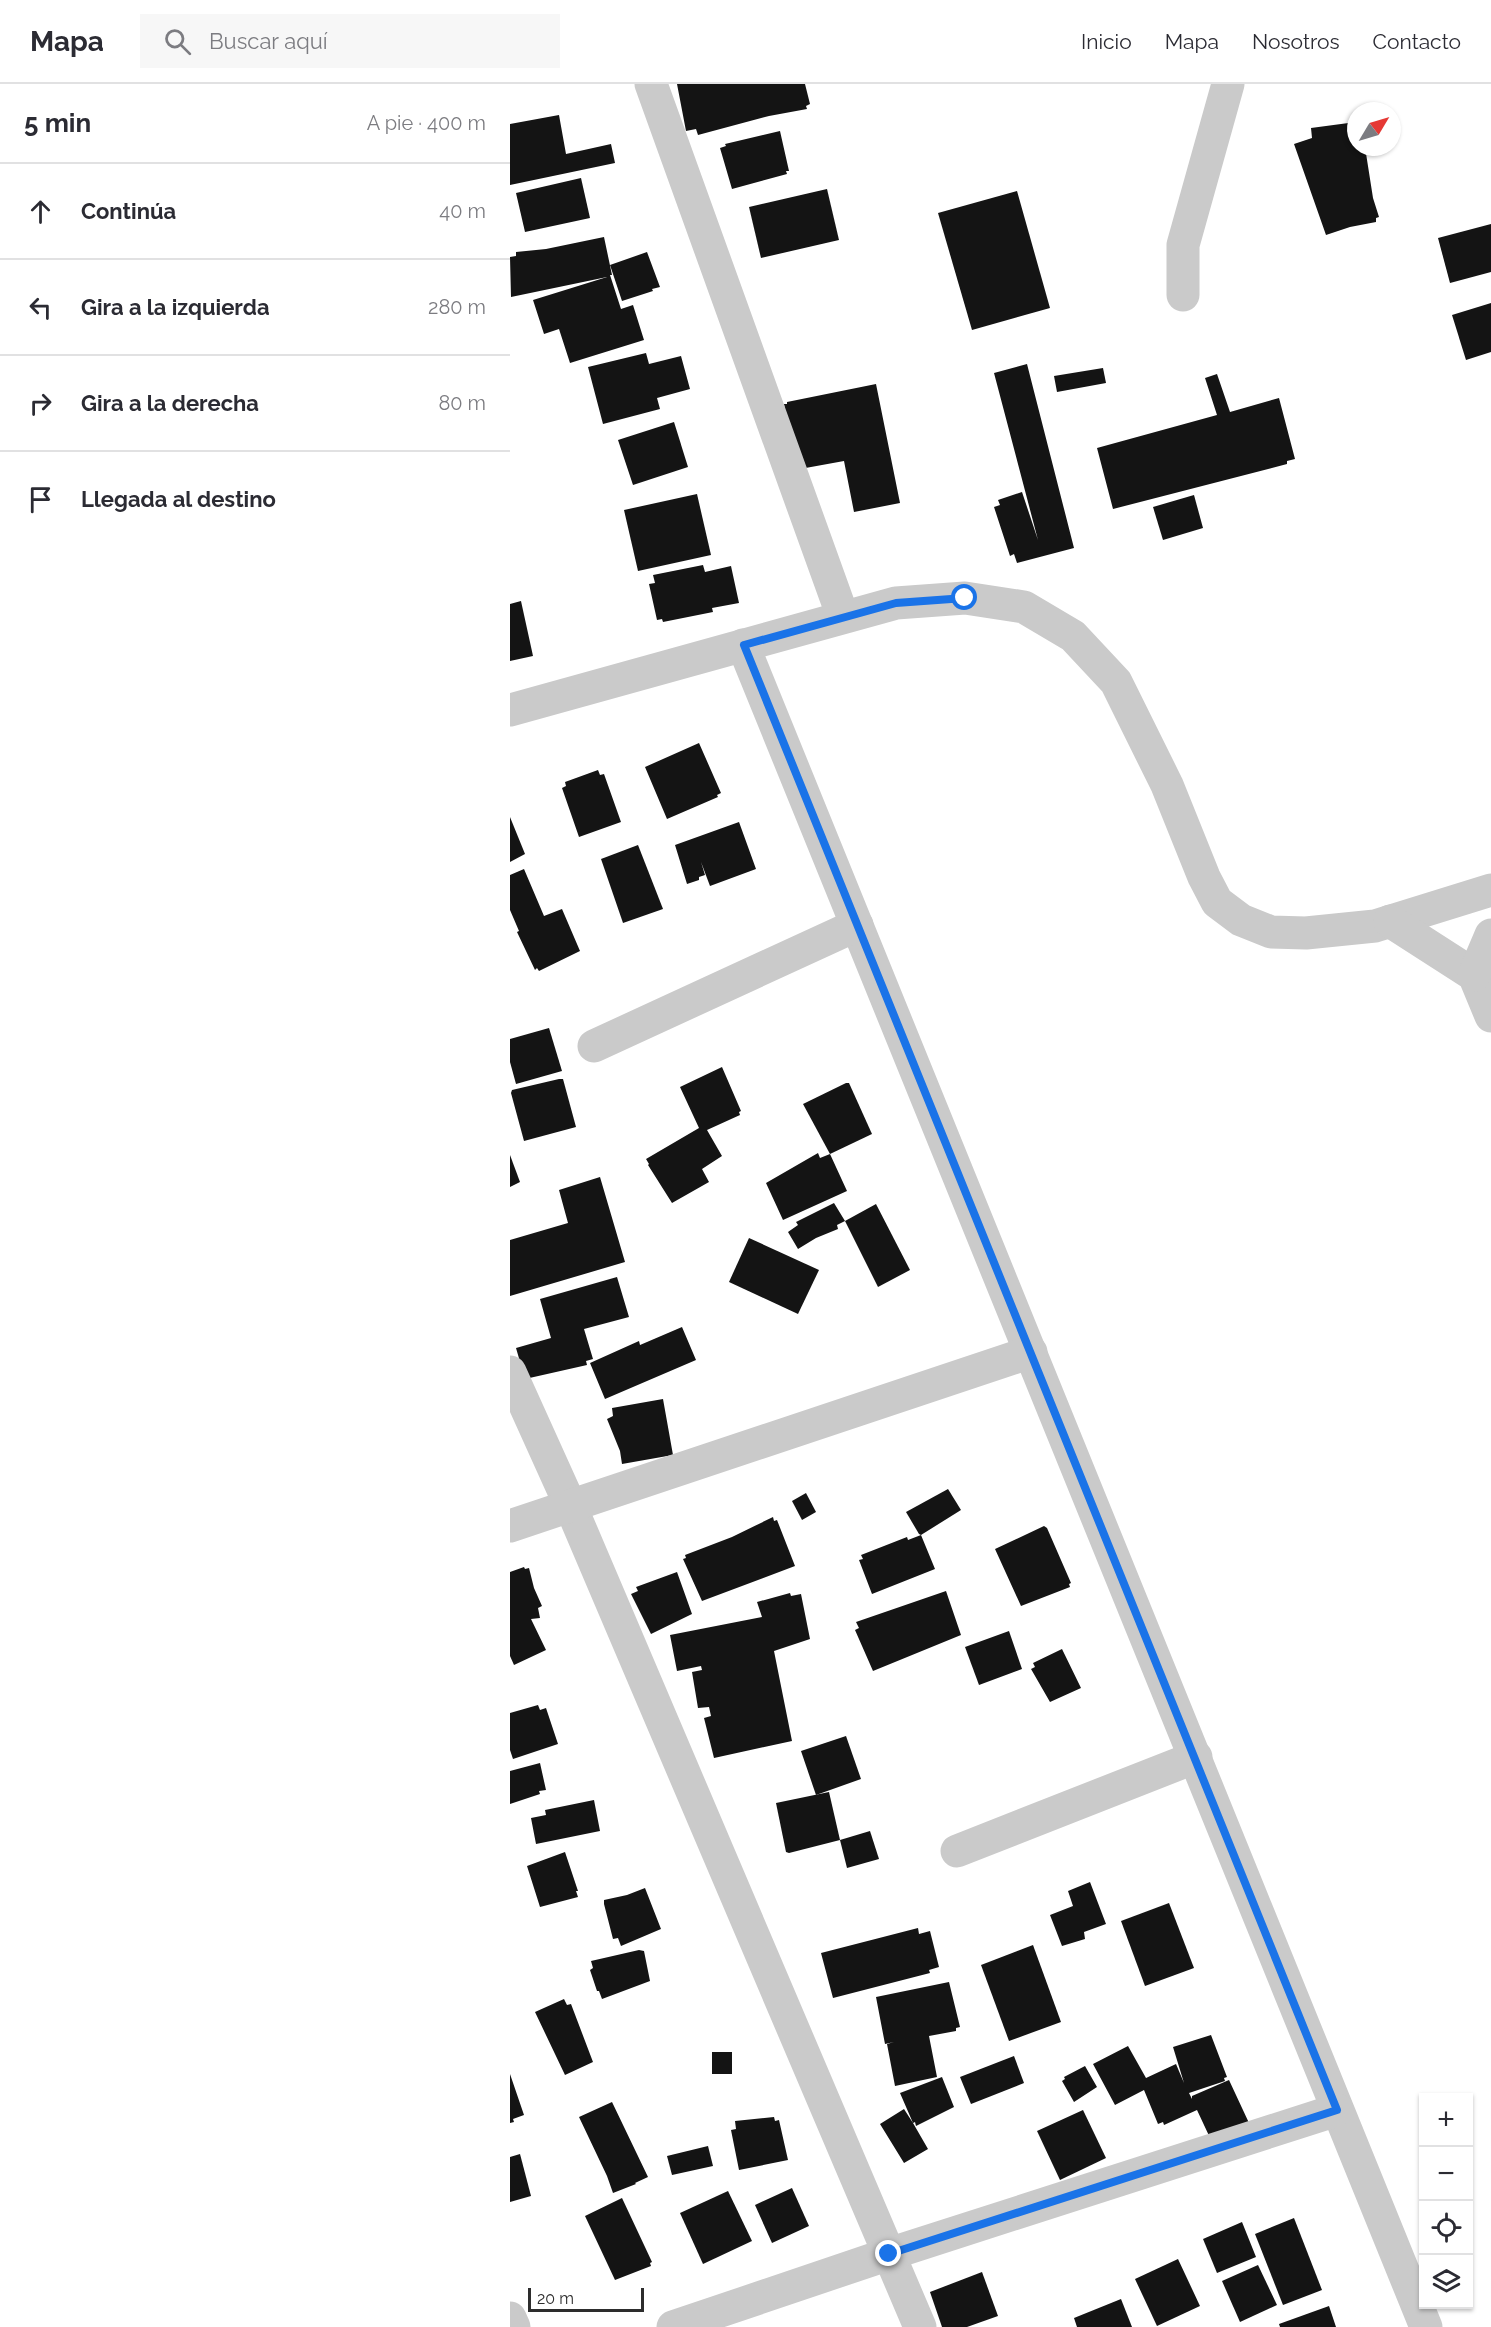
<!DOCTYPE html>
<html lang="es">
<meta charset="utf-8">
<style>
body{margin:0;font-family:Raleway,sans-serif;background:#f7f7f7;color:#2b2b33}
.controls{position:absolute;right:18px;bottom:18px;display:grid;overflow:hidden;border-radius:0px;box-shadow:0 2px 4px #0004}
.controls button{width:54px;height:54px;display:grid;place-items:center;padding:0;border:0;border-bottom:2px solid #e1e1e2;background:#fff;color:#2b2b33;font:30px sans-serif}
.compass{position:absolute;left:837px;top:18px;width:54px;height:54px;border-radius:50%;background:#fff;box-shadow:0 2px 4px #0004;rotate:52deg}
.scale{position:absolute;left:18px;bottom:15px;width:116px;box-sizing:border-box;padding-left:6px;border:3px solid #2d2d2d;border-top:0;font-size:16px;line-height:21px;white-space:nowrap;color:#2d2d2d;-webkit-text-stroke:4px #fff;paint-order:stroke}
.stop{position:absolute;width:18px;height:18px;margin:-14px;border:4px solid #1a73e8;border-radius:50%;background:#fff}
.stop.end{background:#1a73e8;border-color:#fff;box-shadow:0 2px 6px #0008}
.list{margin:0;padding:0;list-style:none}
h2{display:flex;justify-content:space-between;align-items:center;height:78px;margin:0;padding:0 24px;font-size:26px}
h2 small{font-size:20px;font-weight:400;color:#7c7c81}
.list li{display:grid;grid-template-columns:39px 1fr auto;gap:18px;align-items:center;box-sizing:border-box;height:96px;padding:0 24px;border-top:2px solid #e1e1e2}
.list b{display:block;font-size:22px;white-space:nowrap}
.list em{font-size:20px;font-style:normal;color:#7c7c81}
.icon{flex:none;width:33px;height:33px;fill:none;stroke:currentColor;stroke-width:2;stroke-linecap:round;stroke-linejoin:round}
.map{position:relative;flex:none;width:981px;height:2243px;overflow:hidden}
header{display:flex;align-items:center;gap:36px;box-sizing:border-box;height:84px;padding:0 30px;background:#fff;border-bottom:2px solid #e1e1e2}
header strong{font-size:28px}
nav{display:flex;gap:33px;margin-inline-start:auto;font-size:21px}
.search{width:420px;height:54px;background:#f7f7f7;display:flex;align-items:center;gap:15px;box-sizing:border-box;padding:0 21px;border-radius:0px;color:#7c7c81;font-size:22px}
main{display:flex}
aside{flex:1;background:#fff}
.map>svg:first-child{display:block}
.building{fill:#141414}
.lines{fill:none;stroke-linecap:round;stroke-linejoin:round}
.street{stroke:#cacaca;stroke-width:33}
.route{stroke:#1a73e8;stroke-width:8}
</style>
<header>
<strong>Mapa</strong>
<div class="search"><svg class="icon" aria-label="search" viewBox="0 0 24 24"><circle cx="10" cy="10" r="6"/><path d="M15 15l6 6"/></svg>Buscar aquí</div>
<nav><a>Inicio</a><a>Mapa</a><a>Nosotros</a><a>Contacto</a></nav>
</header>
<main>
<aside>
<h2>5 min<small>A pie · 400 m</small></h2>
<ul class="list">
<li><svg class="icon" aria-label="ahead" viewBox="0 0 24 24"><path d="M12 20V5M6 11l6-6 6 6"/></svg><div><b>Continúa</b></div><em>40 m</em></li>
<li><svg class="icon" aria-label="left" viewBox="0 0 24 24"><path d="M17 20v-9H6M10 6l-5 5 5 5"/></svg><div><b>Gira a la izquierda</b></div><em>280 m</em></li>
<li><svg class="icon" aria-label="right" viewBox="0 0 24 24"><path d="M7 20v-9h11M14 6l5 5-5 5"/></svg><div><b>Gira a la derecha</b></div><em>80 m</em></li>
<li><svg class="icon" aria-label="arrive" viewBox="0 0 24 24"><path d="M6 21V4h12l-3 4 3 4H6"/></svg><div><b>Llegada al destino</b></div></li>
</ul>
</aside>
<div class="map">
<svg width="981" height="2243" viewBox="0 0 981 2243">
<rect width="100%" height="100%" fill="#fff"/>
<!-- building -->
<g class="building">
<polygon points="167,0 295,0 300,20 296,22 297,25 259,32 188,51 186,45 176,47"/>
<polygon points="49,31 56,70 101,60 105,79 0,101 0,40"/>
<polygon points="846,38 846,63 855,63 863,114 869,133 866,134 866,138 840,143 816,151 784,60 802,54 801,44"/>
<polygon points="270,47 279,87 276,87 277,90 222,105 210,64 216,62 215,60"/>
<polygon points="71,94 80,134 15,148 6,109"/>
<polygon points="317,105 329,156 251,174 239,123"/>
<polygon points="507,107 540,224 462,246 428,129"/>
<polygon points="981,140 981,188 940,199 928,154"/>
<polygon points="94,153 102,191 100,191 111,225 123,221 134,256 60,279 49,245 34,250 23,216 97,193 1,213 0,173 6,172 6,168 36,165"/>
<polygon points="137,168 150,203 142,205 143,207 112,217 100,181"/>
<polygon points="981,219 981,268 956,276 942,231"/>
<polygon points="136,269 139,280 171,272 180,305 147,314 150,325 93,340 78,283"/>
<polygon points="517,280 564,464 507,479 504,470 500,472 484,423 490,421 488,416 512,408 528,456 484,289"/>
<polygon points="593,284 596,299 547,308 544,292"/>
<polygon points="707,290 720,328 769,314 785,375 777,377 777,380 603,425 587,364 707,331 695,294"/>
<polygon points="366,300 390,419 344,428 334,377 290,385 284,379 274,320 277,320 277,318"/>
<polygon points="164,338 178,383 123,401 108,356"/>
<polygon points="187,410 201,471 128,487 114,426"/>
<polygon points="684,411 693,444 653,456 643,423"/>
<polygon points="193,481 195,488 221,482 229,519 202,524 203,528 153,538 152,535 147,536 139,500 145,499 143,491"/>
<polygon points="11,517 23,572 0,577 0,520"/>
<polygon points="189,659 211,709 207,711 208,713 157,735 135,683"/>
<polygon points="88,686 90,691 94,690 111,738 69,753 52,704 56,702 55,698"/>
<polygon points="0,733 15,770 0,778"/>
<polygon points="229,738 246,785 200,802 191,778 195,791 189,793 189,796 177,800 165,761"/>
<polygon points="128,761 153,825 113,839 91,775"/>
<polygon points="14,785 34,832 52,825 70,867 29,887 27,884 25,886 7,848 9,847 0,826 0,791"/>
<polygon points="39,944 52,987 6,1000 0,978 0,955"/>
<polygon points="212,983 231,1027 229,1028 230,1031 197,1046 212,1072 192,1085 199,1098 162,1119 138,1081 139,1080 136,1075 189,1044 170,1003"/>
<polygon points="49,995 53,995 66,1043 14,1057 1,1009 2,1006"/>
<polygon points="336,999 339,999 362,1050 320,1070 293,1020"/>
<polygon points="308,1069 310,1074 320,1070 337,1107 273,1136 256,1099"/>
<polygon points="0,1071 10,1098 0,1103"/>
<polygon points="90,1093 115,1178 0,1212 0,1156 58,1139 49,1106"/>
<polygon points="324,1119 335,1137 327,1141 328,1145 306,1154 288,1165 278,1148 288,1141 286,1138"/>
<polygon points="366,1120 400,1186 368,1203 335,1137"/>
<polygon points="239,1154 309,1186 288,1230 219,1198"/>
<polygon points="107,1193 119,1233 74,1245 83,1275 76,1277 77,1281 15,1295 6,1264 41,1254 30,1215"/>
<polygon points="172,1243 186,1276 95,1315 80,1279 129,1257 130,1261"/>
<polygon points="153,1315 163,1371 112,1380 110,1367 97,1335 103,1332 102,1324"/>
<polygon points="438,1405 451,1426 411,1451 409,1450 396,1428"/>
<polygon points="296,1409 306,1428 292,1436 282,1417"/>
<polygon points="263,1433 264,1437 267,1436 285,1482 192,1517 173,1475 176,1474 175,1471 222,1453"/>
<polygon points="534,1442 537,1444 561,1499 559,1500 560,1503 511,1522 485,1465"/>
<polygon points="411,1451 425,1485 362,1510 349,1476 353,1475 351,1471 397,1453 398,1456"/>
<polygon points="14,1483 15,1485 19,1484 24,1504 32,1522 28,1524 30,1534 21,1535 36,1566 4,1581 0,1572 0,1488"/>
<polygon points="167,1488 182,1530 141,1550 121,1510 128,1507 126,1503"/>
<polygon points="436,1507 451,1551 363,1587 345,1546 349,1544 346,1538"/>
<polygon points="280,1509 281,1512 291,1510 300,1555 264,1567 282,1657 204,1674 194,1634 201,1632 199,1623 188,1624 182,1588 192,1586 191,1582 167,1587 160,1551 252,1533 247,1518"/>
<polygon points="499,1547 512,1585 469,1601 455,1563"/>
<polygon points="552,1565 571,1604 540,1618 521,1585 525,1583 523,1579"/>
<polygon points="28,1621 30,1626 36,1624 48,1660 3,1675 0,1666 0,1629"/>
<polygon points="336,1652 351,1695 306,1711 291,1667"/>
<polygon points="30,1679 36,1706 29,1707 30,1710 0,1720 0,1687"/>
<polygon points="319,1708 330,1756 279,1769 276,1768 266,1719"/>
<polygon points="84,1716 90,1747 26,1760 21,1734 36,1731 35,1726"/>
<polygon points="360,1747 369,1775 337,1784 330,1756"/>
<polygon points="55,1768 68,1807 66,1807 68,1813 30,1823 17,1782"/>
<polygon points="580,1798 596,1840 574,1848 575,1855 552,1862 540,1831 563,1822 558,1807"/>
<polygon points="135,1804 151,1845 111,1862 108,1854 103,1855 94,1820 94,1816 117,1811"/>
<polygon points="659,1819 684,1884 635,1902 611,1837"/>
<polygon points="408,1844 409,1850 420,1847 429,1883 419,1886 420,1889 323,1914 311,1869"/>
<polygon points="523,1861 551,1938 499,1957 471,1881"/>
<polygon points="129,1866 134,1867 140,1897 92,1915 89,1907 87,1907 80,1886 83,1884 81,1877"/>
<polygon points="439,1898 450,1943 446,1944 446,1947 419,1952 427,1993 385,2002 377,1960 384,1958 375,1960 366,1913"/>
<polygon points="54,1915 57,1921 61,1920 83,1978 55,1991 25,1928"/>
<polygon points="701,1951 717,1993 714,1994 715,1997 679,2009 682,2015 682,2012 719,1996 739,2039 701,2056 687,2026 654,2041 653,2038 648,2040 634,2006 605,2021 583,1980 618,1962 636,1994 666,1980 674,1999 663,1963"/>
<rect x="202" y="1968" width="20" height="22"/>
<polygon points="504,1972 514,1999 461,2020 450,1993"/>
<polygon points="575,1982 587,2003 564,2018 552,1997 555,1995 554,1993"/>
<polygon points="0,1990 14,2031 3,2035 4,2038 0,2039"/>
<polygon points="432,1993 444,2023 406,2042 405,2038 403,2039 418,2065 394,2079 370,2040 394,2025 403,2039 390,2009"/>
<polygon points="102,2018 138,2093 125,2099 126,2100 103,2109 97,2092 69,2033"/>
<polygon points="573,2026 596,2074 550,2096 527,2047"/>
<polygon points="264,2033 265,2037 269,2036 278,2076 229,2086 221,2046 226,2045 225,2037"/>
<polygon points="198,2062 203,2082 162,2091 157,2072"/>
<polygon points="10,2070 21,2112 0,2118 0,2073"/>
<polygon points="282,2104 299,2142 262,2159 245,2121"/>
<polygon points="218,2107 242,2157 193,2180 170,2129"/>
<polygon points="112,2114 142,2178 140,2179 141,2182 105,2196 75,2132"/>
<polygon points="784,2134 812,2206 773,2221 745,2150"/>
<polygon points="732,2138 746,2173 707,2189 693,2155"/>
<polygon points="668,2175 690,2222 647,2242 625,2195"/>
<polygon points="748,2181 767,2221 730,2238 712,2197"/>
<polygon points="472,2188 488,2232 457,2243 432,2243 420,2208"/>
<polygon points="611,2215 622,2243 567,2243 564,2234"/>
<polygon points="819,2222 826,2243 770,2243 769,2240"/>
</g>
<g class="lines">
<!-- street -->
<g class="street">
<polyline points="141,0 333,533"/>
<polyline points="673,211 673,161 718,0"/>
<polyline points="233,561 916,2243"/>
<polyline points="0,626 386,519 455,514 514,523 563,552 606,598 657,701 694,793 707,818 731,836 761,848 796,849 865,842 981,806"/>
<polyline points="880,837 964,891 981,932"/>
<polyline points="964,891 981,851"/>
<polyline points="84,962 347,841"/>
<polyline points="0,1288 61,1423 410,2243"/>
<polyline points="0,1442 521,1268"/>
<polyline points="447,1767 686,1673"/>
<polyline points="0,2234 4,2243"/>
<polyline points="163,2243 379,2170 827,2026"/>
</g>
</g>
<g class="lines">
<!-- route -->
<polyline class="route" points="379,2170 827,2026 234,561 386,519 455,514"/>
</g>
</svg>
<div class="controls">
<button>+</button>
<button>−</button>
<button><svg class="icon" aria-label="locate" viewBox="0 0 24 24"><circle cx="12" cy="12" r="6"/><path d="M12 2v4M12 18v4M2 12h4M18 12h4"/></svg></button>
<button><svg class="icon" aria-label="layers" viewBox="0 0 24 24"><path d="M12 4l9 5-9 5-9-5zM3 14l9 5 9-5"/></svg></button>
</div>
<svg class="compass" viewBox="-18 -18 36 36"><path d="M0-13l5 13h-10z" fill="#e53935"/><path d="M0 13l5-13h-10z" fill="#7c7c81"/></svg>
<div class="scale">20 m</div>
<div class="stop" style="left:455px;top:514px"></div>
<div class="stop end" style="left:379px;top:2170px"></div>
</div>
</main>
